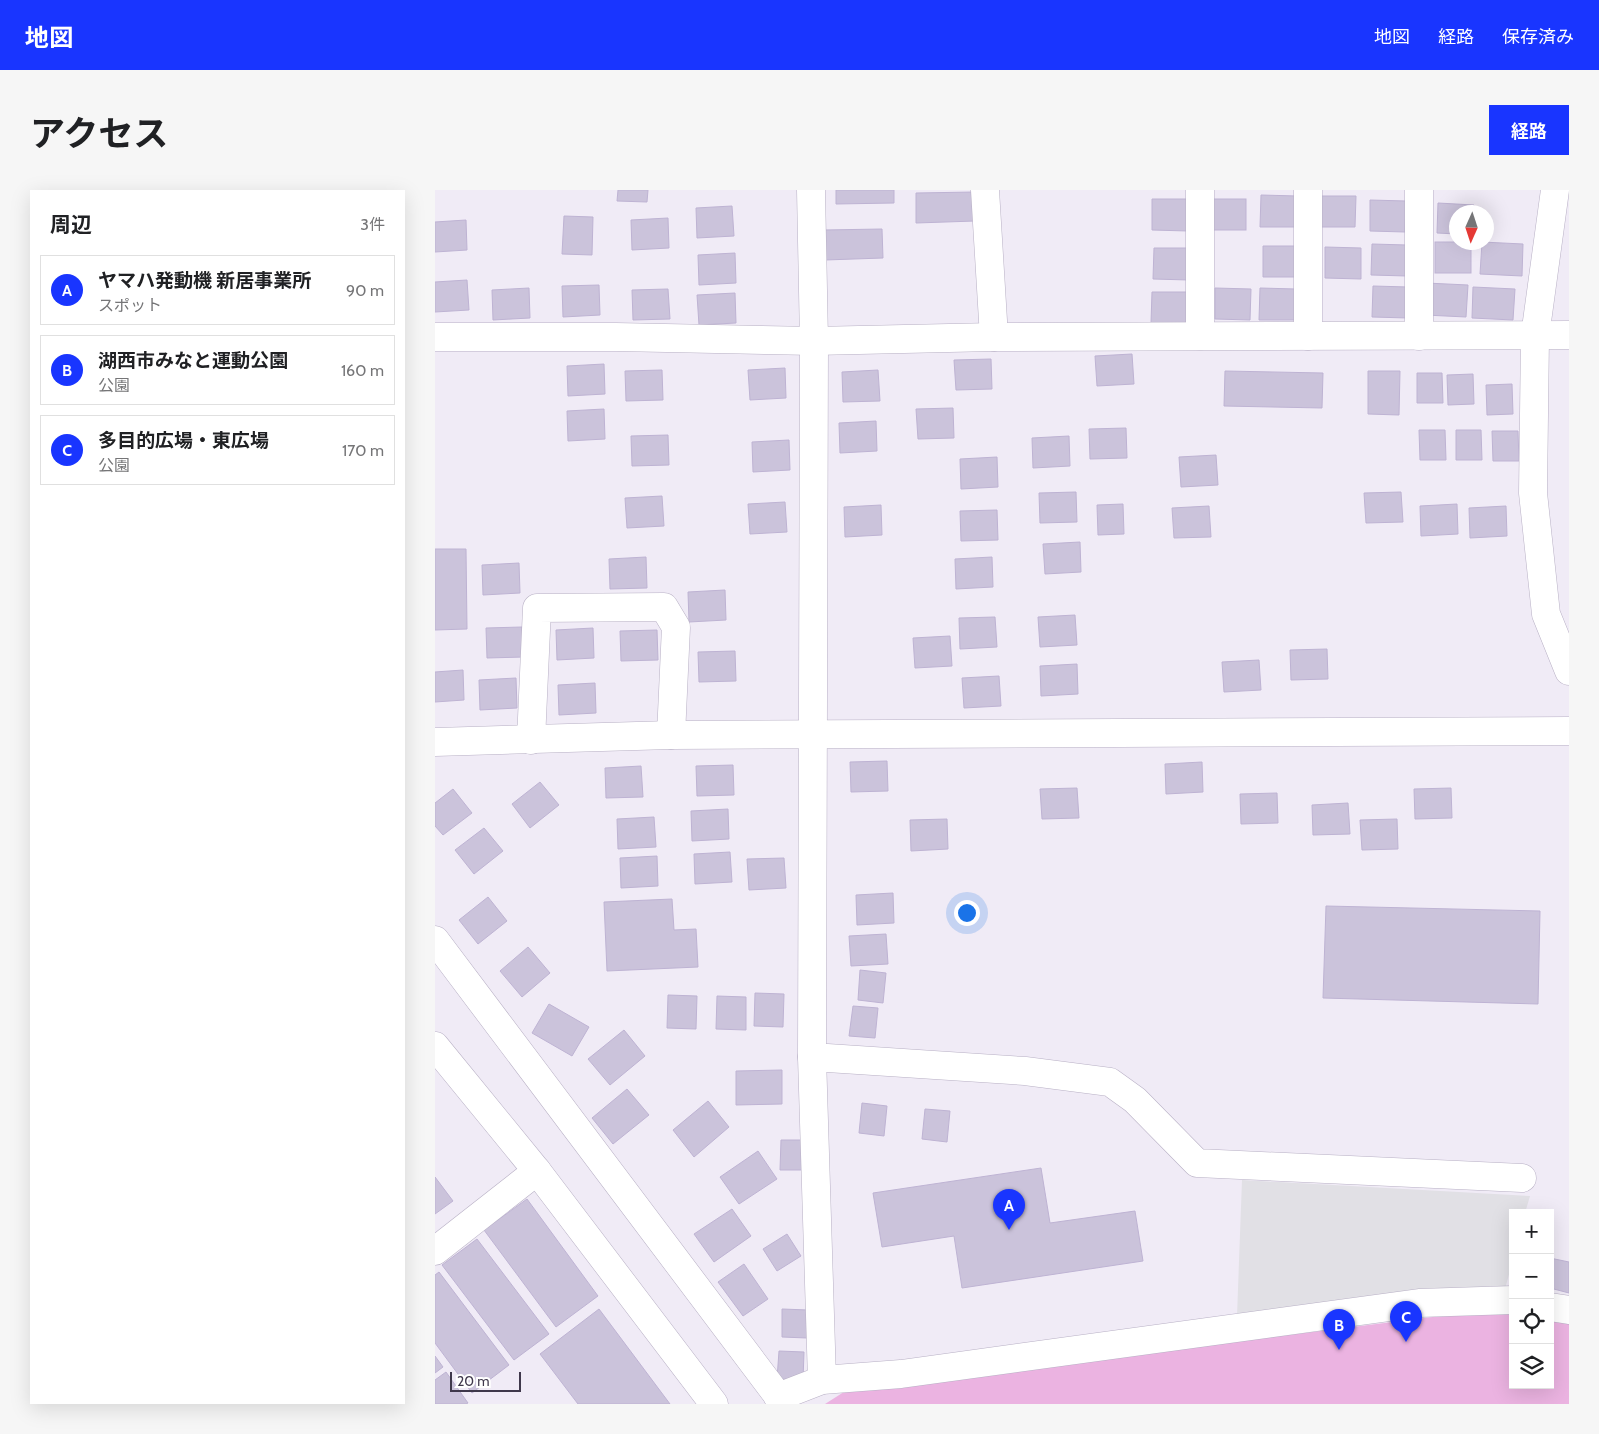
<!DOCTYPE html>
<html lang="ja">
<meta charset="utf-8">
<style>
body{margin:0;font-family:Cabin,"Noto Sans JP",sans-serif;background:#f6f6f6;color:#202124}
.controls{position:absolute;right:15px;bottom:15px;display:grid;overflow:hidden;border-radius:0px;box-shadow:0 5px 20px #0002}
.controls button{width:45px;height:45px;display:grid;place-items:center;padding:0;border:0;border-bottom:1px solid #e0e0e0;background:#fff;color:#202124;font:25px sans-serif}
.compass{position:absolute;left:1014px;top:15px;width:45px;height:45px;border-radius:50%;background:#fff;box-shadow:0 5px 20px #0002;rotate:183deg}
.scale{position:absolute;left:15px;bottom:12px;width:71px;box-sizing:border-box;padding-left:5px;border:2px solid #3f384b;border-top:0;font-size:14px;line-height:18px;white-space:nowrap;color:#3f384b;-webkit-text-stroke:4px #fff;paint-order:stroke}
.you{position:absolute;left:531px;top:722px;width:18px;height:18px;margin:-12px;border:4px solid #fff;border-radius:50%;background:#1a73e8;box-shadow:0 0 0 8px #1a73e833}
.badge{display:grid;place-items:center;width:32px;height:32px;border-radius:50%;background:#1935ff;color:#fff;font-size:16px;font-weight:700}
.pin{position:absolute;translate:-50% -41px;filter:drop-shadow(0 1px 2px #0008)}
.pin::after{content:'';position:absolute;top:26px;width:18px;height:15px;background:inherit;clip-path:polygon(0 0,100% 0,50% 100%)}
.list{margin:0;padding:0;list-style:none}
h2{display:flex;justify-content:space-between;align-items:center;height:65px;margin:0;padding:0 20px;font-size:21px}
h2 small{font-size:16px;font-weight:400;color:#757577}
.list li{display:grid;grid-template-columns:32px 1fr auto;gap:15px;align-items:center;box-sizing:border-box;height:70px;margin:0 10px 10px;padding:0 10px;border:1px solid #e0e0e0;border-radius:0px}
.list b{display:block;font-size:19px;white-space:nowrap}
.list p{margin:0;font-size:16px;white-space:nowrap;color:#757577}
.list em{font-size:16px;font-style:normal;color:#757577}
.icon{flex:none;width:28px;height:28px;fill:none;stroke:currentColor;stroke-width:2;stroke-linecap:round;stroke-linejoin:round}
.map{position:relative;flex:none;width:1134px;height:1214px;overflow:hidden;border-radius:0px}
header{display:flex;align-items:center;gap:30px;box-sizing:border-box;height:70px;padding:0 25px;background:#1935ff;color:#fff}
header strong{font-size:24px}
nav{display:flex;gap:28px;margin-inline-start:auto;font-size:18px}
.intro{display:flex;align-items:center;justify-content:space-between;box-sizing:border-box;height:120px;padding:0 30px}
h1{margin:0;font-size:35px}
.button{padding:12px 22px;border-radius:0px;background:#1935ff;color:#fff;font-size:18px;font-weight:700}
main{display:flex;gap:30px;padding:0 30px}
aside{flex:1;background:#fff;border-radius:0px;box-shadow:0 5px 20px #0002}
.map>svg:first-child{display:block}
.green{fill:#ebb3e1}
.parking{fill:#e1e0e5}
.building{fill:#cbc3db;stroke:#beb3d3}
.lines{fill:none;stroke-linecap:round;stroke-linejoin:round}
.minor-casing{stroke:#b8b0c5;stroke-width:29}
.minor{stroke:#fff;stroke-width:28}
</style>
<header>
<strong>地図</strong>
<nav><a>地図</a><a>経路</a><a>保存済み</a></nav>
</header>
<div class="intro"><h1>アクセス</h1><a class="button">経路</a></div>
<main>
<aside>
<h2>周辺<small>3件</small></h2>
<ul class="list">
<li><span class="badge">A</span><div><b>ヤマハ発動機 新居事業所</b><p>スポット</p></div><em>90 m</em></li>
<li><span class="badge">B</span><div><b>湖西市みなと運動公園</b><p>公園</p></div><em>160 m</em></li>
<li><span class="badge">C</span><div><b>多目的広場・東広場</b><p>公園</p></div><em>170 m</em></li>
</ul>
</aside>
<div class="map">
<svg width="1134" height="1214" viewBox="0 0 1134 1214">
<rect width="100%" height="100%" fill="#f0ebf6"/>
<!-- green -->
<polygon class="green" points="1078,1117 1078,1195 1115,1195 1115,1122 1134,1125 1134,1214 390,1214 412,1200"/>
<!-- parking -->
<polygon class="parking" points="807,990 1095,1006 1090,1023 1078,1023 1078,1070 1070,1099 802,1126"/>
<!-- building -->
<g class="building">
<polygon points="183,0 213,0 212,12 182,11"/>
<polygon points="401,0 459,0 459,13 401,14"/>
<polygon points="539,2 540,31 481,33 481,3"/>
<polygon points="826,5 862,6 861,37 825,37"/>
<polygon points="885,6 921,6 920,37 885,37"/>
<polygon points="717,9 753,9 753,41 717,40"/>
<rect x="775" y="9" width="36" height="31"/>
<polygon points="935,10 971,11 970,42 935,41"/>
<polygon points="1003,13 1039,15 1038,22 1022,22 1022,44 1002,43"/>
<polygon points="297,16 299,46 262,48 261,18"/>
<polygon points="129,26 158,27 157,65 127,64"/>
<polygon points="233,28 234,58 197,60 196,30"/>
<polygon points="31,30 32,60 0,62 0,32"/>
<polygon points="447,39 448,68 390,70 389,40"/>
<rect x="1000" y="52" width="36" height="31"/>
<polygon points="1047,52 1088,54 1087,86 1045,84"/>
<polygon points="937,54 972,55 972,86 936,85"/>
<polygon points="828,56 864,56 863,87 828,87"/>
<polygon points="890,57 926,58 926,89 890,88"/>
<polygon points="719,58 755,58 754,90 718,89"/>
<polygon points="300,63 301,93 264,95 263,65"/>
<polygon points="32,90 34,120 0,122 0,92"/>
<polygon points="991,93 1033,95 1031,127 990,125"/>
<polygon points="164,95 165,125 128,127 127,96"/>
<polygon points="938,96 973,97 973,128 937,127"/>
<polygon points="1038,97 1080,99 1078,130 1037,128"/>
<polygon points="94,98 95,128 58,130 57,100"/>
<polygon points="780,98 816,99 815,130 780,129"/>
<polygon points="825,98 861,99 860,130 824,130"/>
<polygon points="233,99 235,129 198,130 197,100"/>
<polygon points="717,102 752,102 752,133 716,133"/>
<polygon points="300,103 301,133 264,135 262,105"/>
<polygon points="697,164 699,194 662,196 660,166"/>
<polygon points="556,169 557,199 521,200 519,170"/>
<polygon points="169,174 170,204 133,206 132,176"/>
<polygon points="350,178 351,208 315,210 313,180"/>
<polygon points="227,180 228,210 191,211 190,181"/>
<polygon points="443,180 445,211 408,212 407,182"/>
<polygon points="790,181 888,183 887,218 789,216"/>
<polygon points="933,181 965,181 964,225 933,224"/>
<polygon points="982,183 1007,183 1008,213 982,213"/>
<polygon points="1038,184 1039,214 1013,215 1012,185"/>
<polygon points="1077,194 1078,224 1052,225 1051,195"/>
<polygon points="518,218 519,248 483,249 481,219"/>
<polygon points="169,219 170,249 133,251 132,221"/>
<polygon points="441,231 442,261 405,263 404,233"/>
<polygon points="691,238 692,268 655,269 654,239"/>
<polygon points="984,240 1010,240 1011,270 985,270"/>
<polygon points="1021,240 1046,240 1047,270 1021,270"/>
<polygon points="1057,241 1083,241 1084,271 1058,271"/>
<polygon points="233,245 234,275 197,276 196,246"/>
<polygon points="634,246 635,276 598,278 597,248"/>
<polygon points="354,250 355,280 318,282 317,252"/>
<polygon points="781,265 783,295 746,297 744,267"/>
<polygon points="562,267 563,297 526,299 525,269"/>
<polygon points="641,302 642,332 605,333 604,303"/>
<polygon points="966,302 968,332 931,333 929,303"/>
<polygon points="227,306 229,336 192,338 190,308"/>
<polygon points="350,312 352,342 315,344 313,314"/>
<polygon points="688,314 689,344 663,345 662,315"/>
<polygon points="1022,314 1023,344 986,346 985,316"/>
<polygon points="446,315 447,345 410,347 409,317"/>
<polygon points="774,316 776,347 739,348 737,318"/>
<polygon points="1071,316 1072,346 1035,348 1034,318"/>
<polygon points="562,320 563,350 526,351 525,321"/>
<polygon points="645,352 646,382 610,384 608,354"/>
<polygon points="0,359 31,359 32,439 0,440"/>
<polygon points="211,367 212,398 175,399 174,369"/>
<polygon points="557,367 558,397 521,399 520,369"/>
<polygon points="84,373 85,403 48,405 47,375"/>
<polygon points="290,400 291,430 254,432 253,402"/>
<polygon points="640,425 642,455 605,457 603,427"/>
<polygon points="560,427 562,457 525,459 524,428"/>
<polygon points="87,437 89,467 52,468 51,438"/>
<polygon points="158,438 159,468 122,470 121,440"/>
<polygon points="222,440 223,470 186,471 185,441"/>
<polygon points="515,446 517,476 480,478 478,448"/>
<polygon points="892,459 893,489 856,490 855,460"/>
<polygon points="300,461 301,491 264,492 263,462"/>
<polygon points="824,470 826,500 789,502 787,472"/>
<polygon points="642,474 643,504 606,506 605,476"/>
<polygon points="28,480 29,510 0,512 0,482"/>
<polygon points="564,486 566,516 529,518 527,488"/>
<polygon points="81,488 82,518 45,520 44,490"/>
<polygon points="160,493 161,523 124,525 123,495"/>
<polygon points="452,571 453,601 416,602 415,572"/>
<polygon points="767,572 768,602 731,604 730,574"/>
<polygon points="298,575 299,605 262,606 261,576"/>
<polygon points="206,576 208,607 171,608 170,578"/>
<polygon points="105,592 124,615 95,638 77,614"/>
<polygon points="642,598 644,628 607,629 605,599"/>
<polygon points="1016,598 1017,628 980,629 979,599"/>
<polygon points="18,599 37,623 8,645 0,636 0,613"/>
<polygon points="842,603 843,633 806,634 805,604"/>
<polygon points="913,613 915,644 878,645 877,615"/>
<polygon points="293,619 294,649 257,651 256,621"/>
<polygon points="219,627 221,657 183,659 182,629"/>
<polygon points="512,629 513,659 476,661 475,630"/>
<polygon points="962,629 963,659 927,660 925,630"/>
<polygon points="49,638 68,661 39,684 20,660"/>
<polygon points="295,662 297,692 260,694 259,664"/>
<polygon points="222,666 223,696 186,698 185,668"/>
<polygon points="349,668 351,698 314,700 312,669"/>
<polygon points="458,703 459,733 422,735 421,705"/>
<polygon points="53,707 72,731 43,754 24,730"/>
<polygon points="237,709 239,740 261,739 263,777 172,781 169,712"/>
<polygon points="891,716 1105,721 1103,814 888,808"/>
<polygon points="451,744 453,774 416,776 414,746"/>
<polygon points="93,757 115,783 87,807 65,781"/>
<polygon points="425,780 451,783 448,813 423,810"/>
<polygon points="320,803 349,804 348,837 319,836"/>
<polygon points="233,805 262,806 261,839 232,838"/>
<polygon points="282,806 311,807 311,840 281,839"/>
<polygon points="114,814 154,837 137,866 97,843"/>
<polygon points="418,816 443,818 440,848 414,846"/>
<polygon points="189,840 210,866 175,895 153,869"/>
<polygon points="347,880 347,914 301,915 301,881"/>
<polygon points="192,899 214,925 178,954 157,928"/>
<polygon points="273,911 294,937 259,967 238,940"/>
<polygon points="427,913 452,916 449,946 424,943"/>
<polygon points="490,919 515,921 512,952 487,949"/>
<polygon points="346,950 371,950 371,980 345,980"/>
<polygon points="323,961 342,989 304,1014 285,987"/>
<polygon points="606,978 615,1033 700,1021 708,1071 527,1098 519,1046 447,1057 438,1003"/>
<polygon points="0,987 18,1011 0,1024"/>
<polygon points="92,1009 163,1106 121,1137 49,1040"/>
<polygon points="297,1019 316,1046 279,1072 259,1044"/>
<polygon points="352,1044 366,1066 342,1081 328,1059"/>
<polygon points="42,1049 114,1144 79,1170 7,1075"/>
<polygon points="1115,1068 1134,1072 1134,1103 1115,1098"/>
<polygon points="309,1074 333,1109 308,1126 283,1092"/>
<polygon points="4,1082 74,1175 37,1203 0,1153 0,1085"/>
<polygon points="164,1119 235,1214 143,1214 105,1164"/>
<polygon points="347,1119 373,1120 372,1148 347,1147"/>
<polygon points="344,1161 369,1162 368,1190 342,1189"/>
<polygon points="0,1166 8,1177 0,1183"/>
<polygon points="11,1182 33,1213 31,1214 0,1214 0,1190"/>
</g>
<g class="lines">
<defs>
<g id="minor">
<polyline points="376,0 379,151 377,867 387,1190"/>
<polyline points="550,0 559,147"/>
<polyline points="984,0 984,146"/>
<polyline points="1120,0 1100,146 1098,303 1111,424 1134,481"/>
<polyline points="765,146 765,0"/>
<polyline points="873,146 873,0"/>
<polyline points="0,147 181,147 379,151 559,147 1134,145"/>
<polyline points="96,550 102,418 229,417 241,437 236,545"/>
<polyline points="0,552 236,545 1134,541"/>
<polyline points="0,750 349,1214"/>
<polyline points="0,856 102,981 279,1214"/>
<polyline points="377,867 590,881 675,892 700,910 762,973 1087,988"/>
<polyline points="0,1061 102,981"/>
<polyline points="1115,1117 1134,1120"/>
<polyline points="343,1207 387,1190 466,1184 984,1113 1078,1110"/>
</g>
</defs>
<!-- minor casing -->
<use href="#minor" class="minor-casing"/>
<!-- minor -->
<use href="#minor" class="minor"/>
</g>
</svg>
<div class="controls">
<button>+</button>
<button>−</button>
<button><svg class="icon" aria-label="locate" viewBox="0 0 24 24"><circle cx="12" cy="12" r="6"/><path d="M12 2v4M12 18v4M2 12h4M18 12h4"/></svg></button>
<button><svg class="icon" aria-label="layers" viewBox="0 0 24 24"><path d="M12 4l9 5-9 5-9-5zM3 14l9 5 9-5"/></svg></button>
</div>
<svg class="compass" viewBox="-18 -18 36 36"><path d="M0-13l5 13h-10z" fill="#e53935"/><path d="M0 13l5-13h-10z" fill="#757577"/></svg>
<div class="scale">20 m</div>
<div class="you"></div>
<div class="pin badge" style="left:574px;top:1040px">A</div>
<div class="pin badge" style="left:904px;top:1160px">B</div>
<div class="pin badge" style="left:971px;top:1152px">C</div>
</div>
</main>
